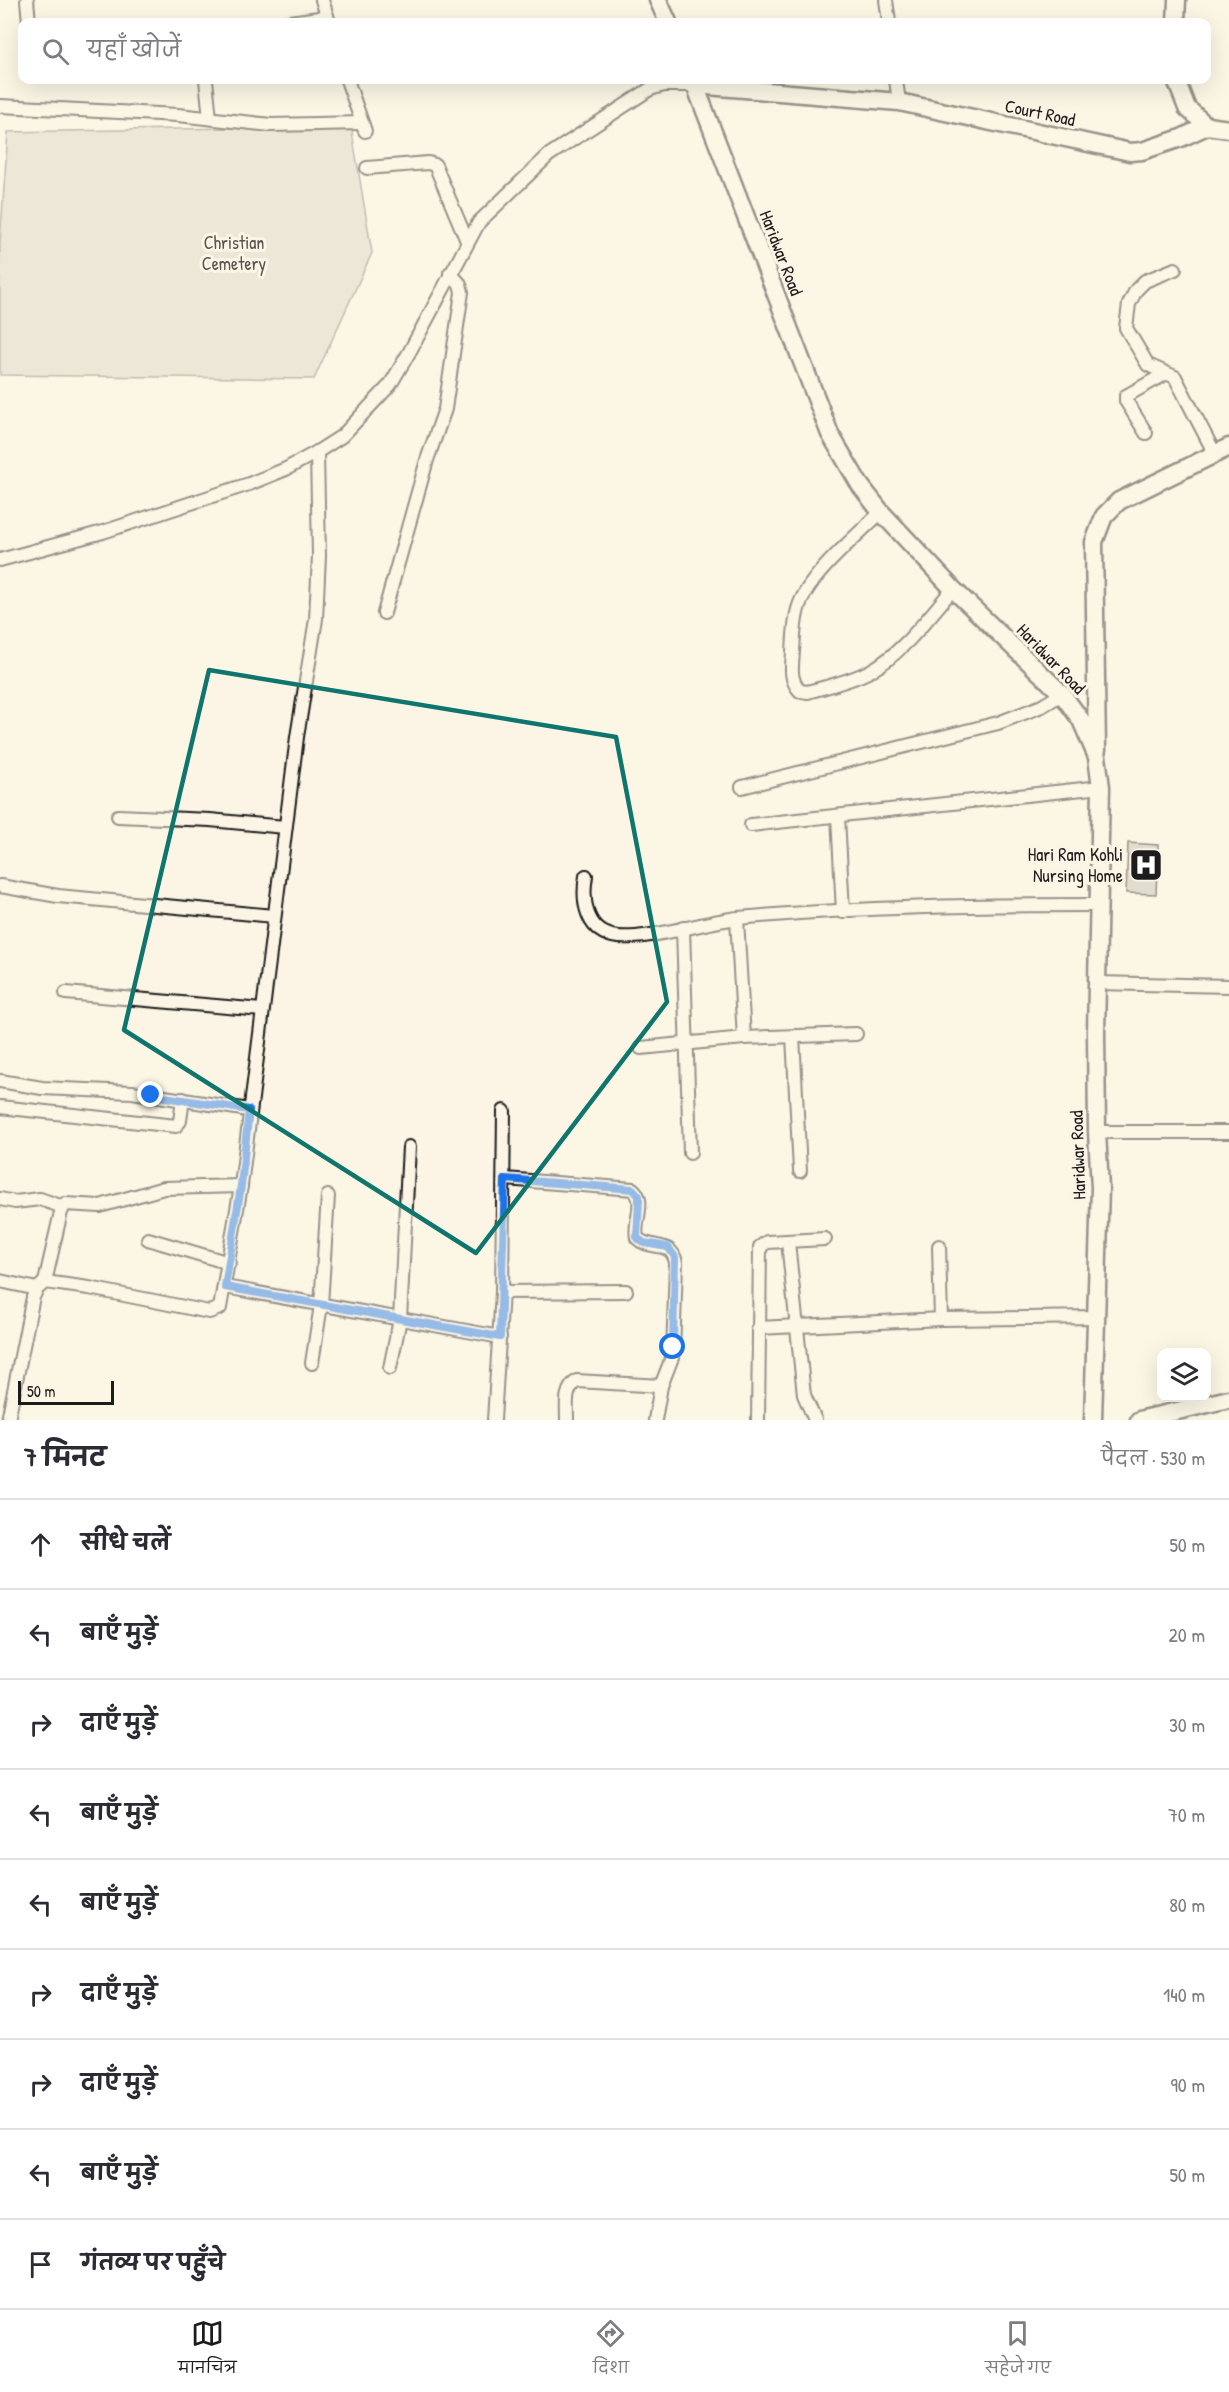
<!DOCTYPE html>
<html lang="hi">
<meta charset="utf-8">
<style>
body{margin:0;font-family:"Patrick Hand","Playpen Sans Deva",sans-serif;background:#f2f2f3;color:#2b2b33}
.controls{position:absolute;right:18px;bottom:18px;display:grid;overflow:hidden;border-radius:12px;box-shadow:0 6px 24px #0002}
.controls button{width:54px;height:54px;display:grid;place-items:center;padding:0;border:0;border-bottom:2px solid #e1e1e2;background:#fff;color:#2b2b33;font:30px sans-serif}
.scale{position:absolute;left:18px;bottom:15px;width:96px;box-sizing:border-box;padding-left:6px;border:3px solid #1c1c1c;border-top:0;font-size:16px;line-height:21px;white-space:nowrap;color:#1c1c1c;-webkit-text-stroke:4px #fcf5e5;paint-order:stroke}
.stop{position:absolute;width:18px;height:18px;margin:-14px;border:4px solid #1a73e8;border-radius:50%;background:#fff}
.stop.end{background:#1a73e8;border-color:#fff;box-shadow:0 2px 6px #0008}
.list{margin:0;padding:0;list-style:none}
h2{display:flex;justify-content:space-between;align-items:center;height:78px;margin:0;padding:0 24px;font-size:26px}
h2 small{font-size:20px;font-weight:400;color:#7c7c81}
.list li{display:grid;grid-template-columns:39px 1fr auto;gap:18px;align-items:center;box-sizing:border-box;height:90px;padding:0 24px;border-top:2px solid #e1e1e2}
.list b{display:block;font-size:22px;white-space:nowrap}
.list em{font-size:20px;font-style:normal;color:#7c7c81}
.icon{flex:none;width:33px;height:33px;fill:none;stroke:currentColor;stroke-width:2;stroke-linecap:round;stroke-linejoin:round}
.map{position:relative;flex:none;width:1229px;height:1420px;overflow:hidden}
.search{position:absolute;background:#fff;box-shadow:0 6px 24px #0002;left:18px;right:18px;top:18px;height:66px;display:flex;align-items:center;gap:15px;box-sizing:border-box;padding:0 21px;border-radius:12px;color:#7c7c81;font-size:22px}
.sheet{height:888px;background:#fff}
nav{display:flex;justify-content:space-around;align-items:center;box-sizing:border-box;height:84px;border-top:2px solid #e1e1e2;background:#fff;font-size:16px;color:#7c7c81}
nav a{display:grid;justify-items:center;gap:3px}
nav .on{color:#1c1c1c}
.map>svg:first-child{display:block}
.green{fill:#dbd5c8;stroke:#7c7872;stroke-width:1.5}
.building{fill:#c4c0b3;stroke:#1c1c1c;stroke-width:1.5}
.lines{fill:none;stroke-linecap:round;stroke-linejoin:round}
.street-casing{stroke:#1c1c1c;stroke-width:16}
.secondary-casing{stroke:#1c1c1c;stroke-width:21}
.street{stroke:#fcf5e5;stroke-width:12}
.secondary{stroke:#fcf5e5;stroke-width:16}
.route{stroke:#1a73e8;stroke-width:8}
.marked{fill:none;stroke:#0f766e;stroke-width:4.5;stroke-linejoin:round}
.labels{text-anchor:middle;stroke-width:6;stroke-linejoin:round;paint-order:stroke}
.street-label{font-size:18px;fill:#1c1c1c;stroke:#fcf5e5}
.park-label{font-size:18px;fill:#555450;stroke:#fcf5e5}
.poi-label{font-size:18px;fill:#1c1c1c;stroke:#fcf5e5;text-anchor:end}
</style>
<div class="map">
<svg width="1229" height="1420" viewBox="0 0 1229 1420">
<rect width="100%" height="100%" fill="#fcf5e5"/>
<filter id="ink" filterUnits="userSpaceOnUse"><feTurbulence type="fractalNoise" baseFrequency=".0167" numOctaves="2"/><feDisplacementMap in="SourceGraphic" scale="12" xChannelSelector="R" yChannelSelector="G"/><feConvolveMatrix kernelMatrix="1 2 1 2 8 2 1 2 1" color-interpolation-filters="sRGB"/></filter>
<g filter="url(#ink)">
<!-- green -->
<polygon class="green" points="351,126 372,253 314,379 0,375 0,243 8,132"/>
<!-- building -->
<polygon class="building" points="1128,843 1158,845 1156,894 1126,893"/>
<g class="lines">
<defs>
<g id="street">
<polyline points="27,0 29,22"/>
<polyline points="322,0 329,22"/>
<polyline points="886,0 889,22"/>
<polyline points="289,22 327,17"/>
<polyline points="206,80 210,118"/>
<polyline points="347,80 365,131"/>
<polyline points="896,80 899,102"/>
<polyline points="0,106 178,115 271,125 362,123"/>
<polyline points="367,168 428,163 435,165 467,241"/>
<polyline points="1175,269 1145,281 1136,290 1129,304 1126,328 1148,365 1175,377 1215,454"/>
<polyline points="1146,433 1126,401 1126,396 1165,374"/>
<path d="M881 512C857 536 809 575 799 606 794 620 794 637 793 652 792 667 789 679 800 691L808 692C829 686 851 681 870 671 901 655 930 615 953 589"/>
<polyline points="0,560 103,532 249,484 286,469 317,452 342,436 390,385 410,351 479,222 549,155 650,89 664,85 695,85"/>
<polyline points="384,613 427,460 445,409 462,292 460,284 450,273"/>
<polyline points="742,787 998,723 1042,706 1062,694"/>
<polyline points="118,816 210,820 285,827"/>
<polyline points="838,816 843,912"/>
<polyline points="751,825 1101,787"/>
<path d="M586 876C582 899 585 929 612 936 640 943 706 921 738 918 858 907 978 905 1098 905"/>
<polyline points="0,886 58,896 274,916"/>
<polyline points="737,919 744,1038"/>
<polyline points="683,928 690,1153"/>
<polyline points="1097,983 1229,986"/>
<polyline points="66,993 262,1010"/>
<polyline points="793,1036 800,1171"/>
<polyline points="641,1048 744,1038 856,1034"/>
<polyline points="0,1081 42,1088 132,1092 249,1110"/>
<polyline points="0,1107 176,1126 180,1121 183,1099"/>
<polyline points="1097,1132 1229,1132"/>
<path d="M505 1179 633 1189C647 1201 633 1222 637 1238 650 1251 672 1239 676 1263L673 1355 661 1386 655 1420"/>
<polyline points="0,1199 15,1202 40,1199 63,1207"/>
<polyline points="148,1239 229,1263"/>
<polyline points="788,1242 804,1395 815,1420"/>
<polyline points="939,1246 941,1319"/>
<polyline points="0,1281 37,1289"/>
<polyline points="45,1282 61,1212 65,1204 100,1206 164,1188 241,1186"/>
<polyline points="225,1287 500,1337"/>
<polyline points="502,1292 626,1291"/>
<polyline points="758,1328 941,1319 1097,1317"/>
<polyline points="312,1363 321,1305 328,1196"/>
<polyline points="390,1368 400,1319 409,1147"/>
<polyline points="8,1420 33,1297 37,1289 45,1282 89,1288 209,1312 220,1308 241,1186 297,737 316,619 319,556 317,452"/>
<polyline points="494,1420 502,1292 504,1111"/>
<path d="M567 1420C567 1406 564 1389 577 1381L661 1386"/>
<polyline points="758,1420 760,1247 767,1242 825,1239"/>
</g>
<g id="secondary">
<polyline points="658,0 668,22"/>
<polyline points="1176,22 1177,0"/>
<polyline points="693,80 830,434 860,485 881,512 953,589 1062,694 1081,720 1097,757 1101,787 1096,1033 1097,1132 1100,1188 1093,1420"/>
<polyline points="1176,80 1187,108 1207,126"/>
<polyline points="695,85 899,102 1130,152 1142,151 1181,138 1207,126 1229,129"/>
<polyline points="1097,750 1094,542 1104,516 1119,501 1229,447"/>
<polyline points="1139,1420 1229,1399"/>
</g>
</defs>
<!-- street casing -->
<use href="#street" class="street-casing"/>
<!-- secondary casing -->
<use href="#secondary" class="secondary-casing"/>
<!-- street -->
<use href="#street" class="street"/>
<!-- secondary -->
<use href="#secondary" class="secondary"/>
</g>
</g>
<g class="lines" filter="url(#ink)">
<!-- route -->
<polyline class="route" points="151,1095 249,1110 241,1186 225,1287 500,1337 505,1179 633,1189 639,1196 639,1200 637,1238 644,1243 668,1247 675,1257 673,1347"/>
</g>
<!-- marked area -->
<path d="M0 0H1229V1420H0ZM209 670 616 737 667 1002 476 1253 124 1030Z" fill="#fcf5e5" fill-opacity=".55" fill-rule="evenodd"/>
<path class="marked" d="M209 670 616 737 667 1002 476 1253 124 1030Z"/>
<!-- icons -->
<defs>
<symbol id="hospital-square" viewBox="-11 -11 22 22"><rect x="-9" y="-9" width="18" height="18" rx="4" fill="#1c1c1c" stroke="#fcf5e5"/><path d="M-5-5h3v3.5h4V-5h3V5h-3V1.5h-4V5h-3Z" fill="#fff"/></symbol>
</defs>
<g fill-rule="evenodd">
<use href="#hospital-square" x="1127" y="846" width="38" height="38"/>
</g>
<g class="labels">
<!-- street labels -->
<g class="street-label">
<text transform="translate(1040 113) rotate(12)" y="6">Court Road</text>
<text transform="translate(781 253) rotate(69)" y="6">Haridwar Road</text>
<text transform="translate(1051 659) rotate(46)" y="6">Haridwar Road</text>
<text transform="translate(1078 1155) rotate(-92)" y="6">Haridwar Road</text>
</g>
<!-- park labels -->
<g class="park-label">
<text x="234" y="249">Christian<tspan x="234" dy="21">Cemetery</tspan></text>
</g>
<!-- poi labels -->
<g class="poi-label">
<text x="1123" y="861">Hari Ram Kohli<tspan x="1123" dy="21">Nursing Home</tspan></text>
</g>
</g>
</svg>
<div class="controls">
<button><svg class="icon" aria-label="layers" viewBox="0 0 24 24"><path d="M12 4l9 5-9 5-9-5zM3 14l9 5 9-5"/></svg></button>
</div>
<div class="scale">50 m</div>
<div class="stop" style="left:673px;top:1347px"></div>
<div class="stop end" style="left:151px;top:1095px"></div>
<div class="search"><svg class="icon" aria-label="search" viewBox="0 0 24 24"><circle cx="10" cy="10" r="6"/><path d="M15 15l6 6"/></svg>यहाँ खोजें</div>
</div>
<section class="sheet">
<h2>7 मिनट<small>पैदल · 530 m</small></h2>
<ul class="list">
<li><svg class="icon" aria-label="ahead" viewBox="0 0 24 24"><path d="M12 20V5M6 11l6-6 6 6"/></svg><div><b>सीधे चलें</b></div><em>50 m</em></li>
<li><svg class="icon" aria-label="left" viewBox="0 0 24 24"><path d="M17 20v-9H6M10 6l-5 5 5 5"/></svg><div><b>बाएँ मुड़ें</b></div><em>20 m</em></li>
<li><svg class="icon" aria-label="right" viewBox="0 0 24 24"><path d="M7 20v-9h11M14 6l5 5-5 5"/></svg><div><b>दाएँ मुड़ें</b></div><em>30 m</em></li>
<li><svg class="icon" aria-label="left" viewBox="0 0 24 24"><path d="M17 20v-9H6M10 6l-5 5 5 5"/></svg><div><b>बाएँ मुड़ें</b></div><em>70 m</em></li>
<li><svg class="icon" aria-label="left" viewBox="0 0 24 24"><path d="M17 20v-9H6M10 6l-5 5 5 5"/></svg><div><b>बाएँ मुड़ें</b></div><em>80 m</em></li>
<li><svg class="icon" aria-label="right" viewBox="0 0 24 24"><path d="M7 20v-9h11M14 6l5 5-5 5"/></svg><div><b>दाएँ मुड़ें</b></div><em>140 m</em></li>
<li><svg class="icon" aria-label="right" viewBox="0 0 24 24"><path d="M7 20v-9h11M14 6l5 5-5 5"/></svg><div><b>दाएँ मुड़ें</b></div><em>90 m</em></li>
<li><svg class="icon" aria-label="left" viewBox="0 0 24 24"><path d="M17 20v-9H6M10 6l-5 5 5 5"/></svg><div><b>बाएँ मुड़ें</b></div><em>50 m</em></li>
<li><svg class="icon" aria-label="arrive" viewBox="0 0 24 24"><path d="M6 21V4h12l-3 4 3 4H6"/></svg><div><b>गंतव्य पर पहुँचे</b></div></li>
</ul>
</section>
<nav>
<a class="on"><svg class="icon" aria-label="map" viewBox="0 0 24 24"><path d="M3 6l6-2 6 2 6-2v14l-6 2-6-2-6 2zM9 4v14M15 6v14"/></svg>मानचित्र</a>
<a><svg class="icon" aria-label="directions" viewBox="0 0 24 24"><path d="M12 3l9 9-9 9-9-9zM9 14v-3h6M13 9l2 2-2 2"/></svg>दिशा</a>
<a><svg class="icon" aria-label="saved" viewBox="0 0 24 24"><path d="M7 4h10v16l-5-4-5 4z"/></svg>सहेजे गए</a>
</nav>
